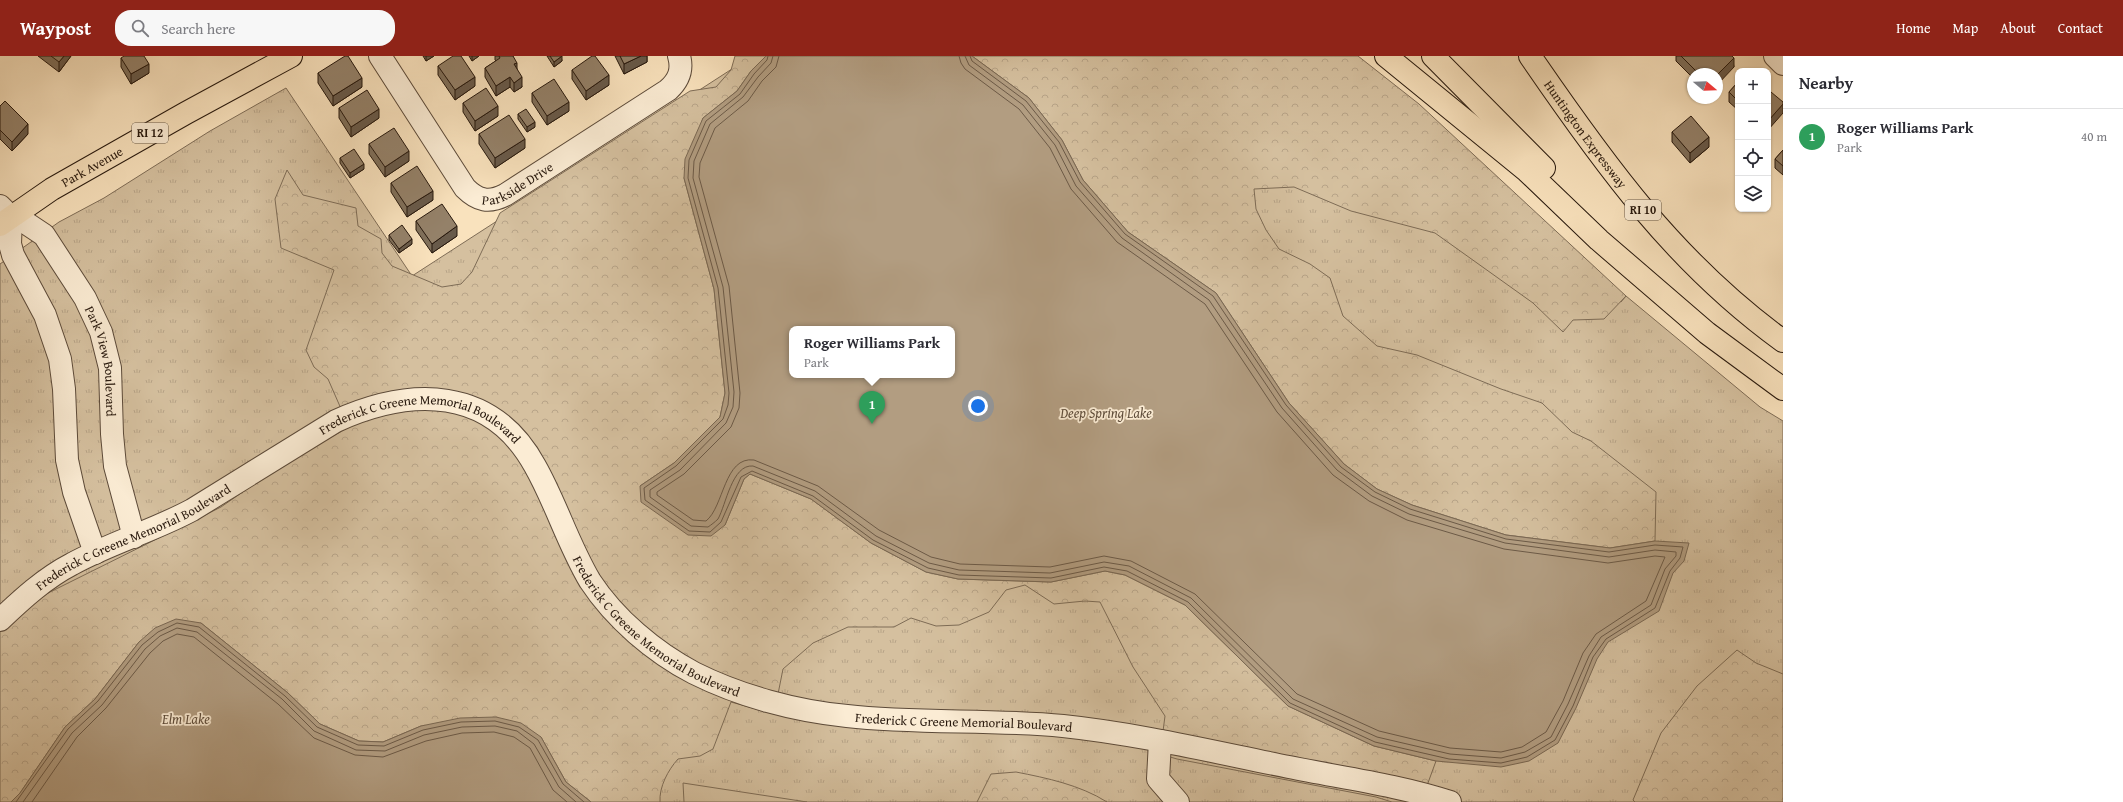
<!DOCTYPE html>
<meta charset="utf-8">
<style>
body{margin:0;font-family:"Gentium Book Plus",serif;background:#f7f7f7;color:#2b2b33}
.controls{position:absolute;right:12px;top:12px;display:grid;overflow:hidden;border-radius:8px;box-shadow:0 1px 3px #0004}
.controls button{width:36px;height:36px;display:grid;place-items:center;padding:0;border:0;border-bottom:1px solid #e1e1e2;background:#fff;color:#2b2b33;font:20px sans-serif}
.compass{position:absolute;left:1687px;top:12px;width:36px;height:36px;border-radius:50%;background:#fff;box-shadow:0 1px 3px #0004;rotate:109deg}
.you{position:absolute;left:978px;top:350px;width:14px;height:14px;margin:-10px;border:3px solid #fff;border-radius:50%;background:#1a73e8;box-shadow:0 0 0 6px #1a73e833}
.badge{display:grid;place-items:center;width:26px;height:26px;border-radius:50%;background:#8f2418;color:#fff;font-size:13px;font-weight:700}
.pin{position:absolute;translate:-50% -33px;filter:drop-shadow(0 1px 2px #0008)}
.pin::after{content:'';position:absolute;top:21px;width:14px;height:12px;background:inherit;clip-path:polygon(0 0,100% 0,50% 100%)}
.popup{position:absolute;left:789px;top:270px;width:166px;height:52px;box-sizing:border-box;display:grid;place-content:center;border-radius:8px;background:#fff;filter:drop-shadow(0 1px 3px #0005);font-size:13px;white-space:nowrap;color:#7c7c81}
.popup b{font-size:15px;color:#2b2b33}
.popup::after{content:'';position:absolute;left:50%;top:100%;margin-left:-8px;border:8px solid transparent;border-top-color:#fff}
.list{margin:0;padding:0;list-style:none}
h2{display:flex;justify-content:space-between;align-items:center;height:52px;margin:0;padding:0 16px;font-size:17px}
h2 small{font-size:13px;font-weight:400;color:#7c7c81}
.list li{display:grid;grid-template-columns:26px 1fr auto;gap:12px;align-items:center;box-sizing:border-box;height:56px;padding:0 16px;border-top:1px solid #e1e1e2}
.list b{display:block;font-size:15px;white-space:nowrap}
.list p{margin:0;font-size:13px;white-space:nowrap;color:#7c7c81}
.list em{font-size:13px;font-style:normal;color:#7c7c81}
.icon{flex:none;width:22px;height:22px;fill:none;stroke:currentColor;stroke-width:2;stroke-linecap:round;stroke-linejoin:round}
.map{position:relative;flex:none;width:1783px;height:746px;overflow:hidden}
header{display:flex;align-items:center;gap:24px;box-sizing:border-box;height:56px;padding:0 20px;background:#8f2418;color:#fff}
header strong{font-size:19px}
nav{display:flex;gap:22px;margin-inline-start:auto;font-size:14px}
.search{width:280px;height:36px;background:#f7f7f7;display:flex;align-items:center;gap:10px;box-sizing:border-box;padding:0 14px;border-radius:16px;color:#7c7c81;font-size:15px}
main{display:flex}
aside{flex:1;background:#fff}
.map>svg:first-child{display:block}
.grass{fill:url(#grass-tufts);stroke:#7e6c56;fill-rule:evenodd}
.forest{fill:url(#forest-crowns);stroke:#7e6c56}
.pitch{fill:#d5c09f;stroke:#7e6c56}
.water{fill:#b29d81;stroke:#7a6853;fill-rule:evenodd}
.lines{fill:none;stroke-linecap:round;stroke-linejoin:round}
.shore{stroke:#6c5a47;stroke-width:1}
.minor-casing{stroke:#5c4a39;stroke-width:24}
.major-casing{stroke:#27180d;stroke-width:24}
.highway-casing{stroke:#27180d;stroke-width:24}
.minor{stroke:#fbecd4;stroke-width:22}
.major{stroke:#f9e2bd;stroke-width:22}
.highway{stroke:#f9e2bd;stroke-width:22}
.wall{fill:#7f6f5a;stroke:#27180d}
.shaded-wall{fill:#685a4a;stroke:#27180d}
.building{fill:#948169;stroke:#27180d}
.labels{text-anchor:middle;stroke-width:3.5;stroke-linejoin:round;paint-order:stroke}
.shield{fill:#fbecd4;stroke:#675849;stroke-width:1}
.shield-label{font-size:12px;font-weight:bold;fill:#27180d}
.street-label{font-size:13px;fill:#27180d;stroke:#fbecd4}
.water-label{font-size:14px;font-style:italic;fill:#5f4d3b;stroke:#fbecd4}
</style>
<header>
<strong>Waypost</strong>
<div class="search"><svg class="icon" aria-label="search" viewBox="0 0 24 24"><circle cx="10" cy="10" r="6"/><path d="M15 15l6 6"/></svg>Search here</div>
<nav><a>Home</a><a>Map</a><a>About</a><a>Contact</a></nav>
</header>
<main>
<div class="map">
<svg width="1783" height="746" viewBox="0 0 1783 746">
<defs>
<pattern id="grass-tufts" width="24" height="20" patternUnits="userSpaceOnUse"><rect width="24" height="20" fill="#d5c09f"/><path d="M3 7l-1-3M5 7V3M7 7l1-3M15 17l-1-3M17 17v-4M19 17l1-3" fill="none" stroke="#b7a488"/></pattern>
<pattern id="forest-crowns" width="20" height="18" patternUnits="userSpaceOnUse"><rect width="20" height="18" fill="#d5c09f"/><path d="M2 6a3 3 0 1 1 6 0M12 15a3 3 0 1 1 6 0" fill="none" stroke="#b7a488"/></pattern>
</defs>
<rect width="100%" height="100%" fill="#f9e2bd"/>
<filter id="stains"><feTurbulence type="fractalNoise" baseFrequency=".005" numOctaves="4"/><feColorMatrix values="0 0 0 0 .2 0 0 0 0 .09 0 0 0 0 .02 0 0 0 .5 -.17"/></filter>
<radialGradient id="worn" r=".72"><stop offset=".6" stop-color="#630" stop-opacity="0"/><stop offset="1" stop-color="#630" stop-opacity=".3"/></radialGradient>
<!-- grass -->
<path class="grass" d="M752 0H1269L1621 246 1626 240 1760 351 1783 365V746H0V208L59 166 104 142 210 75 286 32 412 220ZM792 273H952V319H792Z"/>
<!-- forest -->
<g class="forest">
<path d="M735 0H766L751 15 737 35 703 62 684 122 714 233 725 337 720 361 674 407 640 430 725 469 744 423 750 418 811 443 871 487 926 516 958 523 1051 526 1105 515 1125 519 1185 549 1288 650 1374 690 1436 705 1421 746H1392L1376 741 1177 703 1160 698 1165 660 1133 611 1100 546 1085 545 1054 548 1025 529 1006 534 989 556 959 569 936 570 911 562 894 571H848L813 587 783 613 774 658 731 646 713 693 700 700 678 703C668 714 659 731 660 746H591L566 726 541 681 421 670 383 686 359 685 320 668 288 637 201 567 139 586 95 643 65 671 20 737 11 746H0V575L32 547 46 538 221 451 283 408 349 371 328 323 314 311 306 294 334 214 281 192 275 143 287 114 303 139 356 152 358 170 381 183 382 197 392 210 442 231 461 228 472 216 500 157 690 35 716 31 731 14Z"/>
<polygon points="972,0 1358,0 1419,48 1626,240 1604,263 1573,264 1563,276 1533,247 1435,177 1351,155 1294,131 1254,133 1256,153 1266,174 1279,193 1310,208 1330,222 1343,260 1377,290 1417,299 1501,333 1542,347 1572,376 1591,385 1656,436 1655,485 1610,492 1506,479 1412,449 1377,433 1344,408 1289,347 1216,237 1128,176 1083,124 1062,84 1029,42"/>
<polygon points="1737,594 1756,607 1783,618 1783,746 1635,746 1633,744 1661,677 1697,630"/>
<path d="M1016 716C1047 722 1080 729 1107 746H977L991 718Z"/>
</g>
<!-- pitch -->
<polygon class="pitch" points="683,727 807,746 684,746"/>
<!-- water -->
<g class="water">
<path d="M766 0H972L1029 42 1062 84 1083 124 1128 176 1216 237 1289 347 1344 408 1377 433 1412 449 1506 479 1610 492 1655 485 1689 487 1684 505 1673 517 1659 555 1608 586 1597 603 1576 652 1558 687 1529 705 1501 711 1436 705 1374 690 1288 650 1185 549 1125 519 1105 515 1051 526 958 523 926 516 871 487 811 443 750 418 744 423 725 469 711 480 688 479 641 446 640 430 674 407 720 361 725 337 714 233 684 122 685 103 703 62 737 35 751 15ZM792 273H952V319H792Z"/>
<polygon points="176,563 201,567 288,637 320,668 359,685 383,686 421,670 460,662 496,661 521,667 541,681 566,726 591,746 11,746 20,737 65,671 95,643 139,586 155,572"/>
</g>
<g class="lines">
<!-- shore -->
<g class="shore">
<polyline points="768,0 767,4 754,18 740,38 706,65 689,104 688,122 718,232 729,337 728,349 723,363 676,410 644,432 645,444 689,475 710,476 721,466 741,421 752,415 813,440 873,484 928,512 959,519 1051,522 1104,511 1127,515 1188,546 1290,647 1375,686 1449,703 1501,707 1527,701 1555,684 1573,650 1593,601 1606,583 1655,552 1670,515 1680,502 1683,491 1655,489 1609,496 1506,483 1410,453 1375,436 1341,411 1286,349 1213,240 1125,178 1080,126 1059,86 1026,45 972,5 970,0"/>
<path d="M773 0 771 7 758 21 743 41 710 68 694 105 693 122 723 231 734 336 733 351 726 367 680 414 650 434V441L691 470 708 471C711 469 715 466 718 463 726 449 732 408 753 410L815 435 876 480 929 507 959 514 1050 517 1104 506 1129 510 1191 542 1293 643 1377 681 1450 698 1501 702 1525 696 1551 681 1568 648 1589 600 1601 581 1651 549 1665 513 1676 500V496L1655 494 1609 501 1505 487 1409 458 1372 440 1337 414 1282 352 1209 244 1122 182 1076 130 1055 89 1023 49 969 9 965 0"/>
<path d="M779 0 776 11 762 25 748 45 715 72 700 107 699 121 729 230 740 337 739 352 731 371 684 418 657 436V439L693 464 706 465C724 451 724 400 754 404L818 430 879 474 931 501 960 508 1050 511 1104 500 1131 505 1195 538 1297 638 1379 675 1450 692 1501 696 1522 691 1546 676 1563 645 1583 597 1596 578 1646 545 1665 501 1655 500 1608 507 1504 493 1407 464 1369 445 1333 419 1277 356 1205 248 1117 186 1071 133 1050 92 1019 53 965 13 961 7 959 0"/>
<polyline points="16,746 68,673 98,645 142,589 158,576 177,567 199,571 285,640 317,671 358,689 384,690 423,674 461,666 495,665 519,671 538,684 563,728 584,746"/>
<polyline points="23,746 72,677 102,649 145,593 160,580 177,572 197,576 282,643 314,675 356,694 385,695 424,679 462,671 495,670 517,675 534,688 559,731 576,746"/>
<polyline points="32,746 77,681 106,652 150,597 163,585 177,578 194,581 278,648 314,682 355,699 383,701 426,685 462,677 494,676 514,681 530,692 553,734 567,746"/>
</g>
<defs>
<g id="minor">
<path id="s1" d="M380 0 465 132C478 145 489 147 505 139L668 34C679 24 683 14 679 0"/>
<polyline points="1775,0 1783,8"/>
<path id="s2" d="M0 150 11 161 23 165 44 179 85 242 101 276 110 312 112 378 115 410 134 481"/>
<polyline points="11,161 10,188 13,199 45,259 60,303 64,333 67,404 74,436 95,497"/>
<path id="s3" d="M0 564C22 543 45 522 72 508 110 487 153 475 192 454L336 365C411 331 491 330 535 410 556 447 568 488 590 525 615 563 654 596 694 617 740 640 795 655 847 660 918 668 991 663 1063 670 1139 678 1214 696 1289 711 1343 722 1398 729 1450 746"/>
<polyline points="1160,685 1158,723 1178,746"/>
</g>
<g id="major">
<path id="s4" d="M0 169 52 133 186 57 291 0"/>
</g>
<g id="highway">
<polyline points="1386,0 1527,115 1599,184 1707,277 1783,333"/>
<polyline points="1433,0 1544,112"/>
<path id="s5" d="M1530 0C1604 108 1675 207 1783 285"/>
</g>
</defs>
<!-- minor casing -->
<use href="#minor" class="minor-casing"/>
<!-- major casing -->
<use href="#major" class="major-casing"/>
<!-- highway casing -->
<use href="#highway" class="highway-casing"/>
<!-- minor -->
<use href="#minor" class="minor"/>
<!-- major -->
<use href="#major" class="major"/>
<!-- highway -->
<use href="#highway" class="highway"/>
</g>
<!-- wall -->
<g class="wall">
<polygon points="38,0 71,0 59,16"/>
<polygon points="423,0 434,0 426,5"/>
<polygon points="469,0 479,0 472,5"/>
<polygon points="495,0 513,0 522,31 514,36 510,31 496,40 485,21 485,12 496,5 495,4"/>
<polygon points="547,0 561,0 562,5 554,11"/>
<polygon points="615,0 647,0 647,6 624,18"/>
<polygon points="1676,0 1732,0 1734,11 1717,18 1693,18 1693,22 1676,5"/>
<polygon points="121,2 149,17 131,28 121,11"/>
<polygon points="438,10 475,30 455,44 438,19"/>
<polygon points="572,14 609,29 586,44 572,23"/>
<polygon points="318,17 362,31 333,50 318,27"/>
<polygon points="1738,26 1738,54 1729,46 1729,36"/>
<polygon points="532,37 569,55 547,69 532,46"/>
<polygon points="463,47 498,60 475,75 463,56"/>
<polygon points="0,50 28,78 12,95 0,83"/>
<polygon points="339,52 379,62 351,81 339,62"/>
<polygon points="518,58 535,71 527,76 518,63"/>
<polygon points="1738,58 1738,69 1737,68 1737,59"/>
<polygon points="1672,76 1709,91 1690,107 1672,86"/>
<polygon points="479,78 525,92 495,112 479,88"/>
<polygon points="369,88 409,105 385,121 369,98"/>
<polygon points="1783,94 1783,119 1775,112 1775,103"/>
<polygon points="340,102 364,113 350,122 340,107"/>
<polygon points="391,127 433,144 407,161 391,136"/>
<polygon points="416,165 457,180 432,197 416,174"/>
<polygon points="389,179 412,188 399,197 389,184"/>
</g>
<!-- shaded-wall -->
<g class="shaded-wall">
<polygon points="64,0 71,0 59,16 59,6"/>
<polygon points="426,0 434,0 426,5"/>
<polygon points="472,0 479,0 472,5"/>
<polygon points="562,0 562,5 554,11 554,6"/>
<polygon points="641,0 647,0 647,6 624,18 624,8"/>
<polygon points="1734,2 1734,11 1717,29 1717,19"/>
<polygon points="517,7 517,16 514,8"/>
<polygon points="149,8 149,17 131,28 131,18"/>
<polygon points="609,19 609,29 586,44 586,35"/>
<polygon points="475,21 475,30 455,44 455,34"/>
<polygon points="510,21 510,31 496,40 496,30"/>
<polygon points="522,21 522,31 514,36 514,27"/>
<polygon points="362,22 362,31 333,50 333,40"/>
<polygon points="569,46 569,55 547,69 547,60"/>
<polygon points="1783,48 1783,57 1768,74 1768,65"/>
<polygon points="498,50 498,60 475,75 475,65"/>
<polygon points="379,53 379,62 351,81 351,71"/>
<polygon points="535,66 535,71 527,76 527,71"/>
<polygon points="28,68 28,78 12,95 12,86"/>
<polygon points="1709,81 1709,91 1690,107 1690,97"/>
<polygon points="525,83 525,92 495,112 495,102"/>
<polygon points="409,95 409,105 385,121 385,111"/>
<polygon points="364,108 364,113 350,122 350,117"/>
<polygon points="433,135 433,144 407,161 407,151"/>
<polygon points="457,170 457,180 432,197 432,188"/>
<polygon points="412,183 412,188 399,197 399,193"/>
</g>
<!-- building -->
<g class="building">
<polygon points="51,0 64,0 59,6"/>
<polygon points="124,0 144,0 149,8 131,18 121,2"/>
<polygon points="345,0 348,0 362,22 333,40 318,17"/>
<polygon points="453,0 461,0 475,21 455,34 438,10"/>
<polygon points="499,0 513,0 517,7 514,8 522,21 514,27 510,21 496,30 485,12 500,2"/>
<polygon points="550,0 562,0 554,6"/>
<polygon points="592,0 595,0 609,19 586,35 572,14"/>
<polygon points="620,0 641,0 624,8"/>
<polygon points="1681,0 1732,0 1734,2 1717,19 1717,18 1699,18"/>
<polygon points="554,23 569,46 547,60 532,37"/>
<polygon points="1738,26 1738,45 1729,36"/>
<polygon points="486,32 498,50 475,65 463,47"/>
<polygon points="367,34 379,53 351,71 339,52"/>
<polygon points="1771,36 1783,46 1783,48 1768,65 1768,38 1769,39"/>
<polygon points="5,45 28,68 12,86 0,74 0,50"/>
<polygon points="526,53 535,66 527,71 518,58"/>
<polygon points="509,59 525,83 495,102 479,78"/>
<polygon points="1691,60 1709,81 1690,97 1672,76"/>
<polygon points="394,72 409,95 385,111 369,88"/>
<polygon points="354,93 364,108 350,117 340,102"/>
<polygon points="1783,94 1783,110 1775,103"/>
<polygon points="417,110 433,135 407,151 391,127"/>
<polygon points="442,148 457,170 432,188 416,165"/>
<polygon points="402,169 412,183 399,193 389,179"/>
</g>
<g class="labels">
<!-- shield labels -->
<g class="shield">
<rect x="132" y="67" width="36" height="20" rx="3"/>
<rect x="1625" y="144" width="36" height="20" rx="3"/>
</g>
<g class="shield-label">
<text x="150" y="81">RI 12</text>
<text x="1643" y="158">RI 10</text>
</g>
<!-- street labels -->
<g class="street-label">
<text dy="5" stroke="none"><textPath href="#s5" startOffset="96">Huntington Expressway</textPath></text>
<text dy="5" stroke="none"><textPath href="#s4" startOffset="109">Park Avenue</textPath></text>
<text dy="5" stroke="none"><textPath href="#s1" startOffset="217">Parkside Drive</textPath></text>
<text dy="5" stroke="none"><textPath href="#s2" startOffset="195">Park View Boulevard</textPath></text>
<text dy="5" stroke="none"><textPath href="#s3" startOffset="482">Frederick C Greene Memorial Boulevard</textPath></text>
<text dy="5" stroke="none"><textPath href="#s3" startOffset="158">Frederick C Greene Memorial Boulevard</textPath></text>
<text dy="5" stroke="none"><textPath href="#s3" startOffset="829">Frederick C Greene Memorial Boulevard</textPath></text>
<text dy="5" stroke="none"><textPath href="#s3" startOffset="1165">Frederick C Greene Memorial Boulevard</textPath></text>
</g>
<!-- water labels -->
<g class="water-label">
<text x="1106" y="362">Deep Spring Lake</text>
<text x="186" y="668">Elm Lake</text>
</g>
</g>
<rect width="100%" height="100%" filter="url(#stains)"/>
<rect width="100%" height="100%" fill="url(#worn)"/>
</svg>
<div class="controls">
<button>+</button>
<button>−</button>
<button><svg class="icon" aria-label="locate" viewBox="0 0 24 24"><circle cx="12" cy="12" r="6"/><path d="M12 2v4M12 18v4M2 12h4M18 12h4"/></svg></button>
<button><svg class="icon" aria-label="layers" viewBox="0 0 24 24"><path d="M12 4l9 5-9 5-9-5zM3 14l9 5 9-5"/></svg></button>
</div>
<svg class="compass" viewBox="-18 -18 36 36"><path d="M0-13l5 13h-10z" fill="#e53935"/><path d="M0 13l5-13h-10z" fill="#7c7c81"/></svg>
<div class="you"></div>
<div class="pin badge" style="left:872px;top:368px;background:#2e9e5b">1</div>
<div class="popup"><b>Roger Williams Park</b>Park</div>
</div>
<aside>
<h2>Nearby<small></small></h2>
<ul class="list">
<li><span class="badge" style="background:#2e9e5b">1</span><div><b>Roger Williams Park</b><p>Park</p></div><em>40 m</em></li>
</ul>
</aside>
</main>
